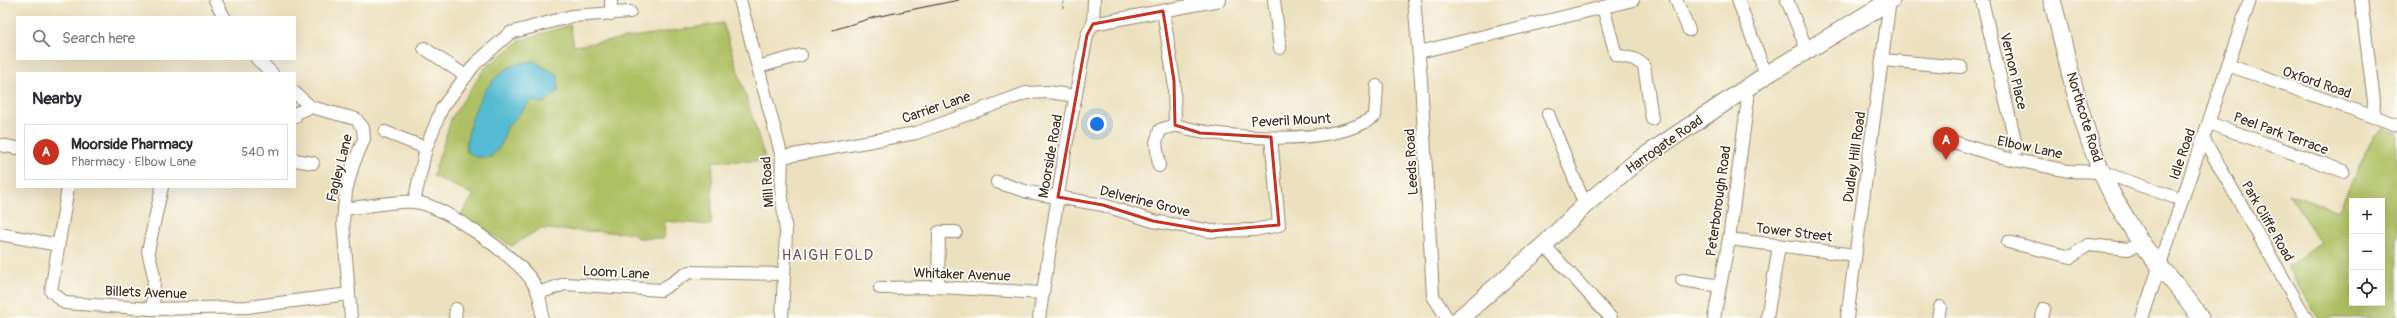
<!DOCTYPE html>
<meta charset="utf-8">
<style>
body{margin:0;font-family:Pangolin,sans-serif;background:#f2f2f3;color:#2b2b33}
.controls{position:absolute;right:12px;bottom:12px;display:grid;overflow:hidden;border-radius:0px;box-shadow:0 4px 16px #0002}
.controls button{width:36px;height:36px;display:grid;place-items:center;padding:0;border:0;border-bottom:1px solid #e1e1e2;background:#fff;color:#2b2b33;font:20px sans-serif}
.you{position:absolute;left:1097px;top:124px;width:14px;height:14px;margin:-10px;border:3px solid #fff;border-radius:50%;background:#1a73e8;box-shadow:0 0 0 6px #1a73e833}
.badge{display:grid;place-items:center;width:26px;height:26px;border-radius:50%;background:#c8321e;color:#fff;font-size:13px;font-weight:700}
.pin{position:absolute;translate:-50% -33px;filter:drop-shadow(0 1px 2px #0008)}
.pin::after{content:'';position:absolute;top:21px;width:14px;height:12px;background:inherit;clip-path:polygon(0 0,100% 0,50% 100%)}
.list{margin:0;padding:0;list-style:none}
h2{display:flex;justify-content:space-between;align-items:center;height:52px;margin:0;padding:0 16px;font-size:17px}
h2 small{font-size:13px;font-weight:400;color:#7c7c81}
.list li{display:grid;grid-template-columns:26px 1fr auto;gap:12px;align-items:center;box-sizing:border-box;height:56px;margin:0 8px 8px;padding:0 8px;border:1px solid #e1e1e2;border-radius:0px}
.list b{display:block;font-size:15px;white-space:nowrap}
.list p{margin:0;font-size:13px;white-space:nowrap;color:#7c7c81}
.list em{font-size:13px;font-style:normal;color:#7c7c81}
.icon{flex:none;width:22px;height:22px;fill:none;stroke:currentColor;stroke-width:2;stroke-linecap:round;stroke-linejoin:round}
.map{position:relative;flex:none;width:2397px;height:318px;overflow:hidden}
.search{position:absolute;background:#fff;box-shadow:0 4px 16px #0002;left:16px;top:16px;width:280px;height:44px;display:flex;align-items:center;gap:10px;box-sizing:border-box;padding:0 14px;border-radius:0px;color:#7c7c81;font-size:15px}
.panel{position:absolute;background:#fff;box-shadow:0 4px 16px #0002;left:16px;top:72px;width:280px;height:116px;border-radius:0px}
.map>svg:first-child{display:block}
.green{fill:#afc063;stroke:#757540;fill-rule:evenodd}
.water{fill:#54bbd2;stroke:#487278}
.lines{fill:none;stroke-linecap:round;stroke-linejoin:round}
.minor-casing{stroke:#94866e;stroke-width:14}
.highway-casing{stroke:#94866e;stroke-width:19}
.minor{stroke:#fff;stroke-width:12}
.highway{stroke:#fff;stroke-width:17}
.tram{stroke:#3b2a1e;stroke-width:1}
.marked{fill:none;stroke:#c8321e;stroke-width:3;stroke-linejoin:round}
.labels{text-anchor:middle;stroke-width:3.5;stroke-linejoin:round;paint-order:stroke}
.street-label{font-size:14px;fill:#3b2a1e;stroke:#fdfcf7}
.neighbourhood-label{font-size:15px;letter-spacing:1px;fill:#6b4e59;stroke:#fdfcf7}
</style>
<div class="map">
<svg width="2397" height="318" viewBox="0 0 2397 318">
<rect width="100%" height="100%" fill="#fdfcf7"/>
<filter id="ink" filterUnits="userSpaceOnUse"><feTurbulence type="fractalNoise" baseFrequency=".025" numOctaves="2"/><feDisplacementMap in="SourceGraphic" scale="8" xChannelSelector="R" yChannelSelector="G"/><feConvolveMatrix kernelMatrix="1 2 1 2 8 2 1 2 1" color-interpolation-filters="sRGB"/></filter>
<filter id="wash" filterUnits="userSpaceOnUse"><feTurbulence type="fractalNoise" baseFrequency=".012" numOctaves="4" result="noise"/><feDisplacementMap in="SourceGraphic" scale="16" xChannelSelector="R" yChannelSelector="G"/><feGaussianBlur stdDeviation="0.9" result="paint"/><feColorMatrix in="noise" values="0 0 0 0 0 0 0 0 0 0 0 0 0 0 0 0 0 1.4 0 .05"/><feComposite in="paint" operator="in"/></filter>
<g filter="url(#wash)">
<rect width="100%" height="100%" fill="#ece1be"/>
<!-- green -->
<g class="green">
<polygon points="723,23 766,161 713,161 711,225 665,221 664,238 637,238 633,233 539,229 512,246 460,216 474,195 433,176 452,117 485,68 521,40 570,25 574,46"/>
<path d="M2383 128 2397 133V318H2318L2287 267 2321 243 2288 194 2338 211 2373 137ZM2352 201H2382V303H2352Z"/>
</g>
<!-- water -->
<path class="water" d="M533 61 558 75V91L543 104 532 100 507 127 501 145 491 157H476L466 151C468 120 482 81 512 66 518 63 527 62 533 61Z"/>
</g>
<g filter="url(#ink)">
<g class="lines">
<defs>
<g id="minor">
<polyline points="215,0 224,17"/>
<polyline points="740,0 782,157 781,189 786,232 782,318"/>
<polyline points="1274,0 1280,48"/>
<polyline points="1414,0 1421,80 1433,296 1447,318"/>
<polyline points="1676,0 1689,30"/>
<polyline points="1738,0 1766,75"/>
<polyline points="1787,0 1807,50"/>
<polyline points="1982,0 2017,149"/>
<polyline points="2361,0 2374,101 2373,116"/>
<polyline points="1603,7 1616,55 1634,59 1644,65 1652,119"/>
<path d="M1163 11 1174 81 1175 125C1224 140 1333 147 1375 116L1377 86"/>
<polyline points="611,14 611,0"/>
<polyline points="1093,24 1220,0"/>
<polyline points="424,48 466,76"/>
<polyline points="1419,52 1633,0"/>
<polyline points="257,59 272,73"/>
<polyline points="1883,60 1961,67"/>
<polyline points="2228,65 2397,125"/>
<polyline points="758,67 801,55"/>
<polyline points="295,93 311,107 356,119 363,128 364,139 353,165 346,191 343,222 351,318"/>
<polyline points="1548,114 1585,205"/>
<polyline points="295,117 296,113 311,107"/>
<polyline points="2209,123 2343,171"/>
<polyline points="385,132 426,148"/>
<polyline points="2203,138 2306,318"/>
<polyline points="1954,142 2001,157 2068,171 2102,172 2182,200"/>
<polyline points="0,145 17,148"/>
<polyline points="782,157 916,133 1026,93 1048,92 1076,96"/>
<polyline points="295,160 313,163"/>
<polyline points="1159,166 1156,142 1160,130 1175,125"/>
<polyline points="997,182 1028,192 1103,205 1153,221 1211,231 1254,230 1279,225 1271,137"/>
<polyline points="68,187 51,291 65,303 153,309 247,307 349,294"/>
<polyline points="414,202 426,148 442,108 475,64 510,33 572,16 630,12"/>
<path d="M344 209C363 207 398 200 414 202 442 204 513 255 530 278 539 290 542 303 542 318"/>
<polyline points="0,234 58,245"/>
<polyline points="1729,239 1855,255"/>
<polyline points="2008,242 2071,257 2088,245 2128,249 2142,243"/>
<polyline points="1544,245 1611,318"/>
<polyline points="1682,280 1720,286"/>
<polyline points="938,287 939,232 956,232"/>
<polyline points="880,288 938,287 1043,293"/>
<polyline points="538,293 565,284 661,290 689,272 784,274"/>
<polyline points="153,309 154,276 148,251 162,187"/>
<polyline points="455,318 456,309"/>
<polyline points="1039,318 1064,157 1087,35 1093,24 1094,0"/>
<polyline points="1714,318 1729,239 1748,99 1743,90"/>
<polyline points="1767,318 1779,246"/>
<polyline points="1847,318 1890,0"/>
<polyline points="1938,318 1940,307"/>
<polyline points="2042,318 2044,309"/>
<polyline points="2142,318 2250,0"/>
</g>
<g id="highway">
<path d="M2052 0C2070 66 2082 139 2115 200 2124 214 2132 230 2142 244 2161 270 2184 291 2200 318"/>
<polyline points="1460,318 1544,245 1585,205 1636,162 1766,75 1891,0"/>
</g>
</defs>
<!-- minor casing -->
<use href="#minor" class="minor-casing"/>
<!-- highway casing -->
<use href="#highway" class="highway-casing"/>
<!-- minor -->
<use href="#minor" class="minor"/>
<!-- highway -->
<use href="#highway" class="highway"/>
<!-- tram -->
<g class="tram">
<polyline points="1063,8 1064,0"/>
<polyline points="833,30 875,17 959,0"/>
</g>
</g>
</g>
<!-- marked area -->
<path class="marked" d="M1163 11 1174 81 1175 125 1200 133 1271 137 1279 225 1211 231 1153 221 1103 205 1058 197 1087 35 1093 24Z"/>
<g class="labels">
<!-- street labels -->
<g class="street-label">
<text transform="translate(2014 71) rotate(77)" y="5">Vernon Place</text>
<text transform="translate(2317 82) rotate(19)" y="5">Oxford Road</text>
<text transform="translate(936 107) rotate(-19)" y="5">Carrier Lane</text>
<text transform="translate(2085 117) rotate(73)" y="5">Northcote Road</text>
<text transform="translate(1291 120) rotate(-3)" y="5">Peveril Mount</text>
<text transform="translate(2281 133) rotate(20)" y="5">Peel Park Terrace</text>
<text transform="translate(1664 144) rotate(-35)" y="5">Harrogate Road</text>
<text transform="translate(2030 147) rotate(12)" y="5">Elbow Lane</text>
<text transform="translate(2182 154) rotate(-71)" y="5">Idle Road</text>
<text transform="translate(1050 156) rotate(-80)" y="5">Moorside Road</text>
<text transform="translate(1854 157) rotate(-82)" y="5">Dudley Hill Road</text>
<text transform="translate(1411 162) rotate(-93)" y="5">Leeds Road</text>
<text transform="translate(339 168) rotate(-76)" y="5">Fagley Lane</text>
<text transform="translate(767 182) rotate(-94)" y="5">Mill Road</text>
<text transform="translate(1145 201) rotate(14)" y="5">Delverine Grove</text>
<text transform="translate(1718 201) rotate(-82)" y="5">Peterborough Road</text>
<text transform="translate(2268 221) rotate(60)" y="5">Park Cliffe Road</text>
<text transform="translate(1794 232) rotate(7)" y="5">Tower Street</text>
<text transform="translate(616 272) rotate(3)" y="5">Loom Lane</text>
<text transform="translate(962 274) rotate(2)" y="5">Whitaker Avenue</text>
<text transform="translate(146 292) rotate(2)" y="5">Billets Avenue</text>
</g>
<!-- neighbourhood labels -->
<g class="neighbourhood-label">
<text x="828" y="260">HAIGH FOLD</text>
</g>
</g>
</svg>
<div class="controls">
<button>+</button>
<button>−</button>
<button><svg class="icon" aria-label="locate" viewBox="0 0 24 24"><circle cx="12" cy="12" r="6"/><path d="M12 2v4M12 18v4M2 12h4M18 12h4"/></svg></button>
</div>
<div class="you"></div>
<div class="pin badge" style="left:1946px;top:160px">A</div>
<div class="search"><svg class="icon" aria-label="search" viewBox="0 0 24 24"><circle cx="10" cy="10" r="6"/><path d="M15 15l6 6"/></svg>Search here</div>
<section class="panel">
<h2>Nearby<small></small></h2>
<ul class="list">
<li><span class="badge">A</span><div><b>Moorside Pharmacy</b><p>Pharmacy · Elbow Lane</p></div><em>540 m</em></li>
</ul>
</section>
</div>
